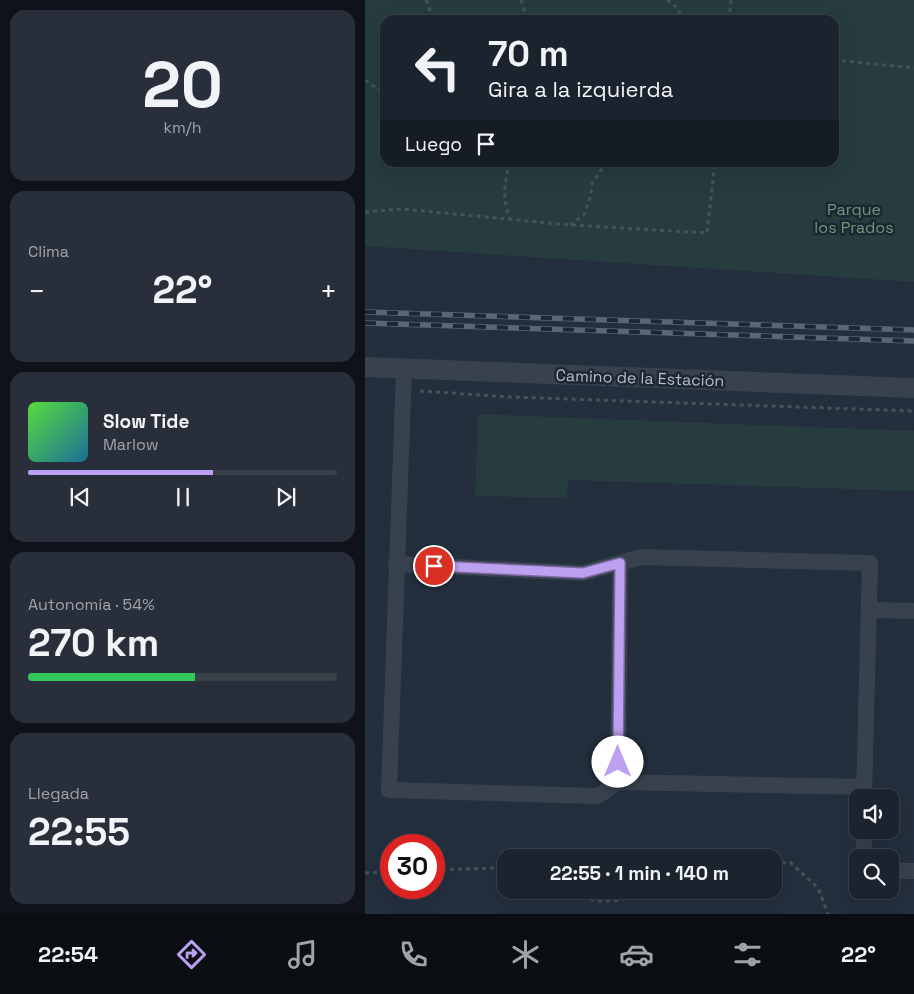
<!DOCTYPE html>
<html lang="es">
<head>
<meta charset="utf-8">
<style>
  body { margin:0; font-family:"Space Grotesk",sans-serif; background:#282f3a; color:#f1f3f6; height:100vh; display:flex; flex-direction:column; font-size:19px; white-space:nowrap }
  * { box-sizing:border-box; margin:0 }
  p { font-size:16px; color:#a0a4aa }
  .icon { flex:none; width:28px; height:28px; fill:none; stroke:currentColor; stroke-width:2; stroke-linecap:round; stroke-linejoin:round }
  .map { position:relative; flex:1; overflow:hidden }
  .sheet { display:flex; flex-direction:column; gap:10px; padding:10px; background:#0f1319; width:365px }
  .sheet>* { flex:none }
  .hud { position:absolute; left:15px; top:15px; width:459px; height:152px; border-radius:15px; box-shadow:0 5px 20px #0002,0 0 0 1px #39404a; background:#1b232e; color:#f1f3f6; overflow:hidden }
  .tools { position:absolute; left:484px; top:789px; display:grid; gap:10px }
  .tools a { display:grid; place-items:center; width:50px; height:50px; border-radius:10px; background:#1b232e; box-shadow:0 5px 20px #0002,0 0 0 1px #39404a; font-size:25px }
  .speed { position:absolute; left:15px; top:834px; display:flex; gap:10px; font-size:25px; font-weight:700; text-align:center }
  .speed>* { display:grid; place-content:center; width:65px; height:65px; border-radius:50%; background:#1b232e; box-shadow:0 5px 20px #0002,0 0 0 1px #39404a; line-height:1 }
  .speed .limit { border:8px solid #d22; background:#fff; color:#111 }
  .pin { position:absolute; display:grid; place-items:center; width:42px; height:42px; color:#fff; margin:-21px; border:2px solid #fff; border-radius:50%; box-shadow:0 1px 5px #0007 }
  .me { position:absolute; width:55px; margin:-28px; rotate:0deg; stroke-linejoin:round; filter:drop-shadow(0 0 4px #0008) }
  .turn { display:flex; align-items:center; gap:18px; height:105px; padding:0 25px; font-size:22px }
  .turn .icon { width:65px; height:65px; stroke-width:2.5 }
  .turn b { display:block; font-size:35px; line-height:42px }
  .then { display:flex; align-items:center; height:48px; padding:0 25px; background:#0003; gap:10px; font-size:19px }
  .big { font-size:38px; font-weight:700; line-height:1.1 }
  .sheet .card { flex:1; display:flex; flex-direction:column; justify-content:center; gap:8px; min-width:0; padding:0 18px; border-radius:15px; background:#282f3a }
  .sheet .dial { align-items:center; gap:0 }
  .dial b { font-size:65px; line-height:1 }
  .song { display:flex; align-items:center; gap:15px }
  .cover { width:60px; height:60px; border-radius:8px; background:linear-gradient(135deg,hsl(110 70% 55%),hsl(200 70% 35%)) }
  .played { height:5px; border-radius:2px; background:linear-gradient(90deg,#bca0f2 60%,#39404a 60%) }
  .keys { display:flex; justify-content:space-around; direction:ltr }
  .heat { display:flex; justify-content:space-between; align-items:center; font-size:28px; direction:ltr }
  .charge { height:8px; border-radius:4px; background:linear-gradient(90deg,#34c759 54%,#39404a 0) }
  .trip { position:absolute; left:132px; top:849px; width:285px; height:50px; border-radius:15px; background:#1b232e; box-shadow:0 5px 20px #0002,0 0 0 1px #39404a; font-weight:700; line-height:50px; text-align:center }
  .dock { display:flex; height:80px; justify-content:space-around; align-items:center; background:#0b0e12; color:#a0a4aa }
  .dock .icon { width:35px; height:35px }
  .dock .on { color:#bca0f2 }
  .dock b { font-size:22px; color:#f1f3f6 }
  main { display:flex; flex:1; min-height:0 }
  .map>svg:first-child { display:block }
  .green { fill:#263c3f; fill-rule:evenodd }
  .lines { fill:none; stroke-linecap:round; stroke-linejoin:round }
  .path { stroke:#3f5557; stroke-width:3; stroke-dasharray:4 4; stroke-linecap:butt }
  .minor { stroke:#38414e; stroke-width:16 }
  .tertiary { stroke:#38414e; stroke-width:20 }
  .rail-casing { stroke:#5a6575; stroke-width:5.5 }
  .rail { stroke:#1d2633; stroke-width:4; stroke-dasharray:11; stroke-linecap:butt }
  .route-casing { stroke:#7a689d; stroke-width:12 }
  .route { stroke:#bca0f2; stroke-width:9 }
  .labels { text-anchor:middle; dominant-baseline:central; stroke-width:5; stroke-linejoin:round; paint-order:stroke }
  .park-label { font-size:16px; fill:#6b9a76; stroke:#1d2633 }
  .street-label { font-size:16px; fill:#b4bcc9; stroke:#1d2633 }
</style>
</head>
<body>
<main>
<section class="sheet">
<div class="card dial"><b>20</b><p>km/h</p></div>
<div class="card"><p>Clima</p>
<div class="heat"><a>−</a><b class="big">22°</b><a>+</a></div>
</div>
<div class="card">
<div class="song"><i class="cover"></i><div><b>Slow Tide</b><p>Marlow</p></div></div>
<div class="played"></div>
<div class="keys"><svg class="icon" aria-label="previous" viewBox="0 0 24 24"><path d="M18 5L8 12l10 7zM5 5v14"/></svg><svg class="icon" aria-label="pause" viewBox="0 0 24 24"><path d="M8 5v14M16 5v14"/></svg><svg class="icon" aria-label="next" viewBox="0 0 24 24"><path d="M6 5l10 7-10 7zM19 5v14"/></svg></div>
</div>
<div class="card"><p>Autonomía · 54%</p><b class="big">270 km</b><div class="charge"></div></div>
<div class="card"><p>Llegada</p><b class="big">22:55</b></div>
</section>
<div class="map">
<svg width="549" height="914" viewBox="0 0 549 914">
  <rect width="100%" height="100%" fill="#242f3e"/>
  <g class="green">
    <path d="M0 0H549V282L0 246ZM20 20H469V162H20Z"/>
    <polygon points="113,414 549,431 549,491 203,480 202,498 110,496"/>
  </g>
  <g class="lines">
    <g class="path">
      <polyline points="61,0 69,20"/>
      <polyline points="156,0 163,20"/>
      <polyline points="302,0 311,7 319,20"/>
      <polyline points="364,20 366,0"/>
      <polyline points="469,60 549,68"/>
      <polyline points="0,80 20,94"/>
      <path d="M145 162C139 183 137 199 145 219"/>
      <polyline points="0,212 37,209 205,225 342,233 350,162"/>
      <polyline points="205,225 219,215 226,195 227,183 242,162"/>
      <polyline points="55,391 146,397 549,411"/>
      <polyline points="409,864 425,862 453,888 463,914"/>
      <polyline points="69,870 132,868 141,870"/>
      <polyline points="0,873 26,872"/>
      <path d="M203 890C240 908 250 902 286 890"/>
    </g>
    <g class="minor">
      <polyline points="39,369 24,790 233,796 253,782 499,787"/>
      <polyline points="31,564 218,573 276,557 505,563 499,796"/>
      <polyline points="505,610 549,611"/>
      <polyline points="253,782 255,563"/>
      <polyline points="499,858 499,830"/>
      <polyline points="525,871 549,871"/>
    </g>
    <polyline class="tertiary" points="0,367 549,388"/>
    <g class="rail-casing">
      <g id="rail">
        <polyline points="0,312 549,330"/>
        <polyline points="0,323 549,341"/>
      </g>
    </g>
    <use href="#rail" class="rail"/>
  </g>
  <g class="lines">
    <g class="route-casing">
      <polyline id="route" points="69,566 218,573 255,563 253,762"/>
    </g>
    <use href="#route" class="route"/>
  </g>
  <g class="labels">
    <g class="park-label">
      <text x="489" y="209">Parque<tspan x="489" dy="18">los Prados</tspan></text>
    </g>
    <g class="street-label">
      <text transform="translate(275 378) rotate(2)">Camino de la Estación</text>
    </g>
  </g>
</svg>
<div class="tools">
<a><svg class="icon" aria-label="sound" viewBox="0 0 24 24"><path d="M4 9h4l5-4v14l-5-4H4zM17 9q2 3 0 6"/></svg></a>
<a><svg class="icon" aria-label="search" viewBox="0 0 24 24"><circle cx="10" cy="10" r="6"/><path d="M15 15l6 6"/></svg></a>
</div>
<div class="speed"><div class="limit">30</div></div>
<div class="pin" style="left:69px;top:566px;background:#d93025"><svg class="icon" aria-label="arrive" viewBox="0 0 24 24"><path d="M6 21V4h12l-3 4 3 4H6"/></svg></div>
<svg class="me" style="left:253px;top:762px" viewBox="-20 -20 40 40"><circle r="19" fill="#fff"/><path d="M0-13L10 11 0 6-10 11z" fill="#bca0f2"/></svg>
<div class="trip">22:55 · 1 min · 140 m</div>
<div class="hud">
<div class="turn"><svg class="icon" aria-label="left" viewBox="0 0 24 24"><path d="M17 20v-9H6M10 6l-5 5 5 5"/></svg><div><b>70 m</b>Gira a la izquierda</div></div>
<div class="then">Luego<svg class="icon" aria-label="arrive" viewBox="0 0 24 24"><path d="M6 21V4h12l-3 4 3 4H6"/></svg></div>
</div>
</div>
</main>
<nav class="dock">
<b>22:54</b>
<svg class="icon on" aria-label="directions" viewBox="0 0 24 24"><path d="M12 3l9 9-9 9-9-9zM9 14v-3h6M13 9l2 2-2 2"/></svg>
<svg class="icon" aria-label="music" viewBox="0 0 24 24"><path d="M9 18V5l10-2v13"/><circle cx="6" cy="18" r="3"/><circle cx="16" cy="16" r="3"/></svg>
<svg class="icon" aria-label="phone" viewBox="0 0 24 24"><path d="M5 4h4l2 5-3 2q2 4 5 5l2-3 5 2v4C11 20 4 13 5 4z"/></svg>
<svg class="icon" aria-label="climate" viewBox="0 0 24 24"><path d="M12 3v18M4 7l16 10M4 17L20 7"/></svg>
<svg class="icon" aria-label="car" viewBox="0 0 24 24"><path d="M5 17H2v-5l4-1 3-4h7l3 4 3 1v5h-3M9 17h6M6 11h13"/><circle cx="7" cy="17" r="2"/><circle cx="17" cy="17" r="2"/></svg>
<svg class="icon" aria-label="filters" viewBox="0 0 24 24"><path d="M4 7h16M4 17h16"/><circle cx="9" cy="7" r="2"/><circle cx="15" cy="17" r="2"/></svg>
<b>22°</b>
</nav>
</body>
</html>
